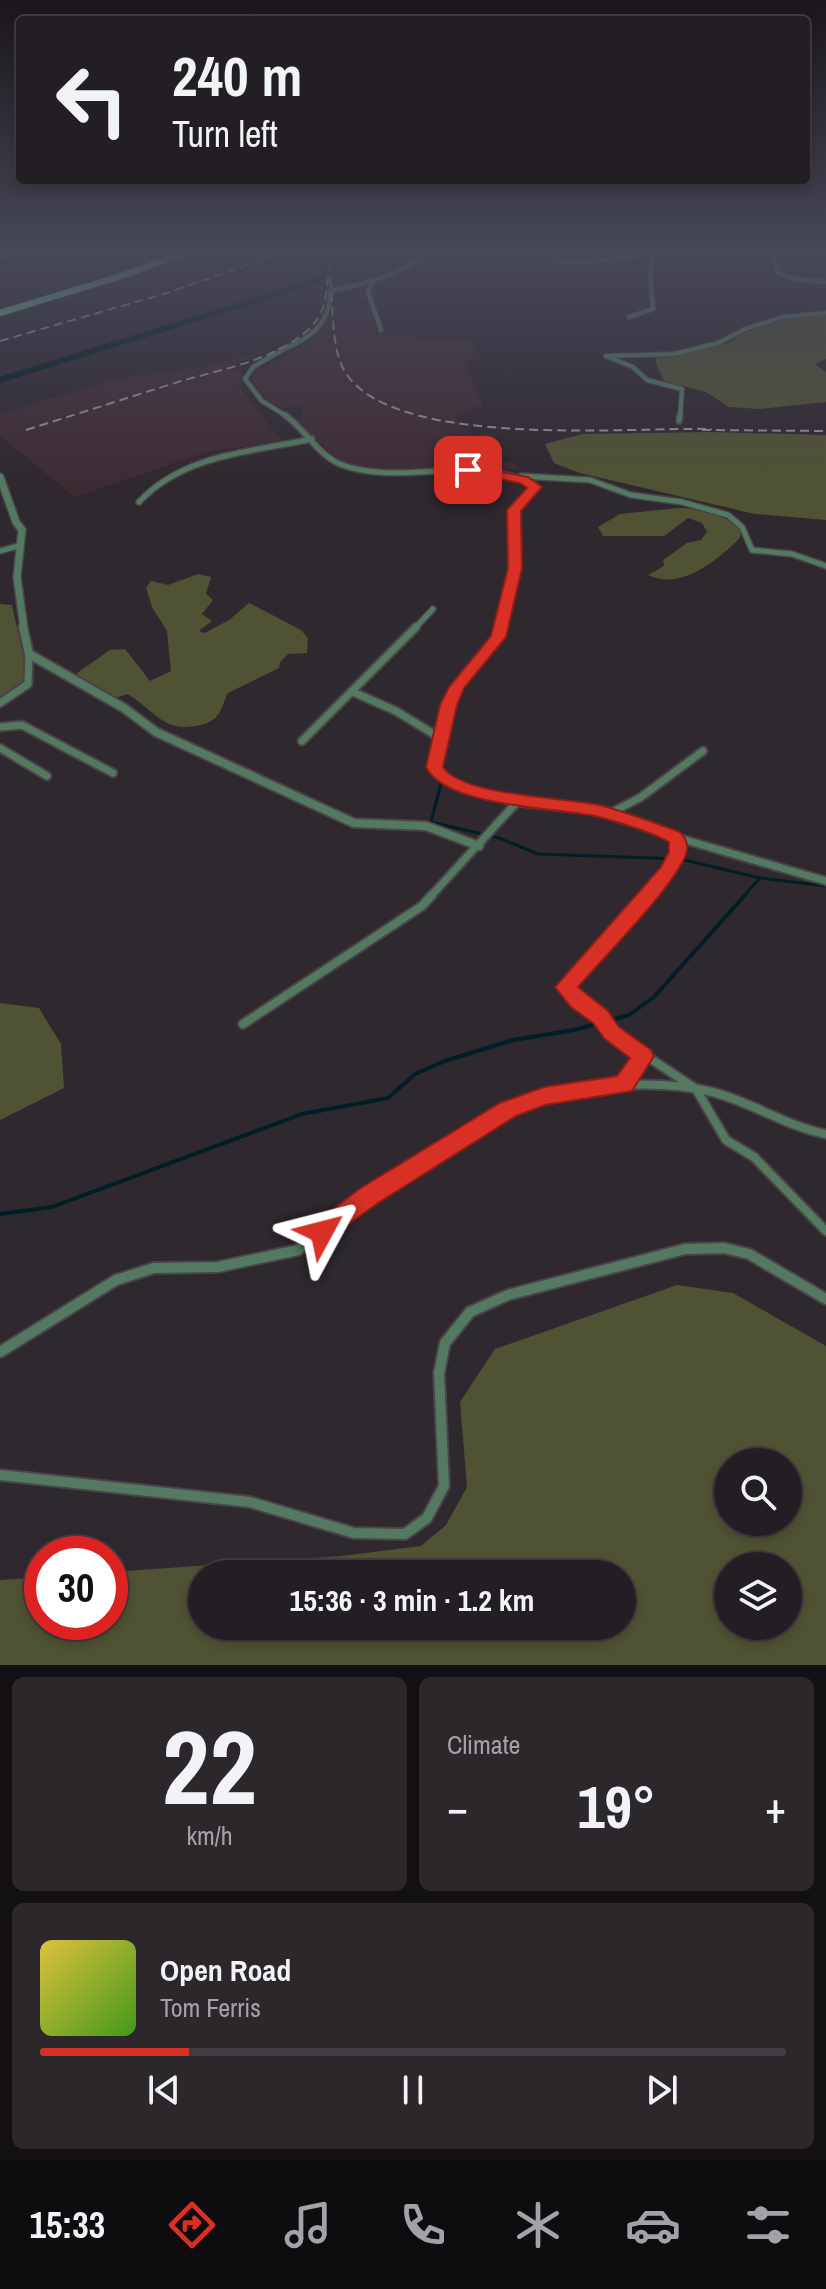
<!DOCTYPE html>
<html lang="en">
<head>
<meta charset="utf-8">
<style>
  body { margin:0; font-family:"Archivo Narrow",sans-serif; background:#2b272b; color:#f1f3f6; height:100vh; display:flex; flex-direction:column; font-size:30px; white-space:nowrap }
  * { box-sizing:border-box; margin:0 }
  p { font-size:26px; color:#a3a2a6 }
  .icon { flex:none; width:44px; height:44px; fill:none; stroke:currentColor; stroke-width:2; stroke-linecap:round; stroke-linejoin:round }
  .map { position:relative; height:1665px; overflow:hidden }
  .details { display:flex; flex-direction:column; gap:12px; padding:12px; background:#131013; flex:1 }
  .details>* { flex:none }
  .guide { position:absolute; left:16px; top:16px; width:794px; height:168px; border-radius:8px; box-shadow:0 4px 12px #0003,0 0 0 2px #403c41; background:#231e23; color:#f1f3f6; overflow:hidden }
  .tools { position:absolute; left:714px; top:1448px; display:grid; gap:16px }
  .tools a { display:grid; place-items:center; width:88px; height:88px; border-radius:50%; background:#231e23; box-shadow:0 4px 12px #0003,0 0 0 2px #403c41; font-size:40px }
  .speed { position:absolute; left:24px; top:1536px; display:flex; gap:16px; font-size:40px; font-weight:700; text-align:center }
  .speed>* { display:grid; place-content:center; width:104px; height:104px; border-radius:50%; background:#231e23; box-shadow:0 4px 12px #0003,0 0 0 2px #403c41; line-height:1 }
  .speed .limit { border:12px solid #d22; background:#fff; color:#111 }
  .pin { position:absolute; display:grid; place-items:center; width:68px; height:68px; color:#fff; margin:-34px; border-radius:16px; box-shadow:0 4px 12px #0006 }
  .me { position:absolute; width:88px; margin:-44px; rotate:52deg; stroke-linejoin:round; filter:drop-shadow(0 0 6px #0008) }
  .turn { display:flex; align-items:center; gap:28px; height:168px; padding:0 24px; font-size:36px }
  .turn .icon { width:104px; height:104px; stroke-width:2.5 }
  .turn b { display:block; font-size:56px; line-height:68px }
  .big { font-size:60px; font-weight:700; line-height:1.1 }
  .details .widget { flex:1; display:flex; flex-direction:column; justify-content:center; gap:12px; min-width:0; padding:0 28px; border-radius:12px; background:#2b272b }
  .details .dial { align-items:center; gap:0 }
  .dial b { font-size:104px; line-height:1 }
  .song { display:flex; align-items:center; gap:24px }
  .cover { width:96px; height:96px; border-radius:12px; background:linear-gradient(135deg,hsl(50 70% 55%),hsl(100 70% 35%)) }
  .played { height:8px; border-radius:4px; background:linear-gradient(90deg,#d93025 20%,#403c41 20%) }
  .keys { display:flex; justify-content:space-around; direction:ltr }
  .heat { display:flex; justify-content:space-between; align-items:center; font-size:44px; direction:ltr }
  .details .tiles { flex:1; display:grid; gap:12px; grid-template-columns:1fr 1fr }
  .widget:last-child { grid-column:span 2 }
  .trip { position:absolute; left:188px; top:1560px; width:448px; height:80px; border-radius:40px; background:#231e23; box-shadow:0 4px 12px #0003,0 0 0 2px #403c41; font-weight:700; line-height:80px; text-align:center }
  .tabs { display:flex; height:128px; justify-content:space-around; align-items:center; background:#0e0c0e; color:#a3a2a6 }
  .tabs .icon { width:56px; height:56px }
  .tabs .on { color:#d93025 }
  .tabs b { font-size:36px; color:#f1f3f6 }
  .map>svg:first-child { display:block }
  .industrial { fill:#3e2c35 }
  .green { fill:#505234; fill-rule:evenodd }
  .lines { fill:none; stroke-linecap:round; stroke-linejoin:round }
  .stream-far1 { stroke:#001e24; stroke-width:3 }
  .stream { stroke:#001e24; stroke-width:4 }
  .canal { stroke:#001e24; stroke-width:6 }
  .minor-far4-casing { stroke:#4a434a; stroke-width:6 }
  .minor-far3-casing { stroke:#4a434a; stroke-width:8 }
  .minor-far2-casing { stroke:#4a434a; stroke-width:11 }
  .minor-far1-casing { stroke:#4a434a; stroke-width:12 }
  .minor-casing { stroke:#4a434a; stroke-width:14 }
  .tertiary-far1-casing { stroke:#4a434a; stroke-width:10 }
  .tertiary-casing { stroke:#4a434a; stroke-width:12 }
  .primary-casing { stroke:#4a434a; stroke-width:8 }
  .minor-far4 { stroke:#547961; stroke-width:4 }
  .minor-far3 { stroke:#547961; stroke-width:5 }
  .minor-far2 { stroke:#547961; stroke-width:7 }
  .minor-far1 { stroke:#547961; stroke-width:8 }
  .minor { stroke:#547961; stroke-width:10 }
  .tertiary-far1 { stroke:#547961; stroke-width:7 }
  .tertiary { stroke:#547961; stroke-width:8 }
  .primary { stroke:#77c797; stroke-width:6 }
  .rail { stroke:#948f95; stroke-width:2; stroke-dasharray:9 5; stroke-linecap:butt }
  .route { fill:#d93025; stroke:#8d1f18; stroke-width:2 }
</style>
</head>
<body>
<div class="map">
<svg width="826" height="1665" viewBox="0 0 826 1665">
  <rect width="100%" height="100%" fill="#2f282f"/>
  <g class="industrial">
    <polygon points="333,304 367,304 376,333 399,332 414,335 419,340 472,341 474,349 479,351 474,353 470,361 464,362 483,404 456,417 468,434 492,433 507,455 499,457 501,461 515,464 518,470 447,467 369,471 341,462 295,420 302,418 300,406 285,408 269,404 252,384 253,373 306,344 307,339 334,314"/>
    <polygon points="266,350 270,350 229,366 242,374 239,386 282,441 207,452 75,497 0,436 0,414 116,379 205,367"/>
  </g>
  <g class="green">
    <polygon points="826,315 826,359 815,364 826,372 826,402 759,409 729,407 706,392 664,381 655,361 657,357 729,343 741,334 786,319"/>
    <polygon points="710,432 826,435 826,520 755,514 580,473 554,463 545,444 582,434"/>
    <path d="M678 508C701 508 724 514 741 530L740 538C717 560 682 591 648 575L664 566 663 560 687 543 701 540 707 532 702 523 688 518 664 536H603L598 527 620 514Z"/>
    <path d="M198 574 211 577 206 594 213 600 202 614 212 621 199 631 205 633 229 620 249 603 301 630 308 638 307 653 288 654 280 662 279 668 228 693C224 700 222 711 217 716 213 721 205 724 200 725 162 734 156 710 127 694L113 699 79 681 77 673 110 650 125 649 150 681 171 671 167 631 152 607 146 588 151 581 168 585Z"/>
    <polygon points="0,604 12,605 25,664 25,682 0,701"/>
    <polygon points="0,1003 39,1008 61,1044 64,1088 0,1120"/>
    <path d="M677 1285 733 1293 826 1346V1665H0V1580L42 1577V1622H110V1572L342 1556 421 1546 446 1525 467 1487 460 1402 495 1349ZM728 1462H788V1522H728ZM728 1566H788V1626H728ZM202 1574H622V1626H202Z"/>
  </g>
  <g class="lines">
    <g class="stream-far1">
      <polyline points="441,756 444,772 431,822 499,838 538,854 680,859 760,878"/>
      <polyline points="743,897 760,878 826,886"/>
    </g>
    <polyline class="stream" points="0,1214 52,1207 302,1114 388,1098 415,1074 445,1061 513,1040 574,1030 629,1015 654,997 745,895"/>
    <polyline class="canal" points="0,380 314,282 325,273 336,248"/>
    <g class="minor-far4-casing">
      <g id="minor-far4">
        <polyline points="770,248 778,273 794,279 826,282"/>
        <polyline points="552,261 588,262 668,252 676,248"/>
        <polyline points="372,283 368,292 381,330"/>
        <polyline points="629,317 653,309 650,274 654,254"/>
        <polyline points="284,349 253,367 245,379 262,401 288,417"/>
        <path d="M280 350C309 340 331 324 330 291 369 283 403 275 434 248"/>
        <polyline points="680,417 682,389 647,380 633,367 606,356 674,354 718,343 745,329 783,317 826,313"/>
      </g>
    </g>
    <g class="minor-far3-casing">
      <g id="minor-far3">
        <path d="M285 415C304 428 318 455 340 464 400 488 479 451 535 487L514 510 515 568 501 629"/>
        <polyline points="679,421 680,415"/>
        <polyline points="521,476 590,480 631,495 682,502 728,515 742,527 752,550 792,554 826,566"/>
        <path d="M139 502C184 454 251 452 312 439"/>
        <polyline points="0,551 18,546"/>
        <polyline points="414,629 433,609"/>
      </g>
    </g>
    <g class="minor-far2-casing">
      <g id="minor-far2">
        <polyline points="353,692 396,711 440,738"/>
        <polyline points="0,703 28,684 29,654"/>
        <polyline points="0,727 22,725 113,773"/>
        <polyline points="302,741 416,627"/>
        <polyline points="0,748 47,776"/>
        <path d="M517 802 600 811 673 836 678 841C678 864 660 880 645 897"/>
        <polyline points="609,814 641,797 703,751"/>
        <polyline points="675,837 826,881"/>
        <path d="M430 897 517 802C495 796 459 792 441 777 428 766 450 698 459 684 471 668 486 653 499 637L501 627"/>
      </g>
    </g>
    <g class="minor-far1-casing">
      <g id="minor-far1">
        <polyline points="647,895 565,987 578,1002 601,1017 612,1033 696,1089 726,1140 754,1157 826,1231"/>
        <polyline points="243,1024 422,906 432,895"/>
        <polyline points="624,1084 643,1056"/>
        <path d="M316 1236C359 1202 404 1173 451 1144 470 1132 489 1118 508 1109 561 1084 656 1078 712 1092 752 1102 785 1126 826 1134"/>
      </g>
    </g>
    <g class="minor-casing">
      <g id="minor">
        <polyline points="0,1352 116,1280 154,1268 218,1267 298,1250 318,1234"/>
        <polyline points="0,1475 250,1502 354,1533 405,1534 427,1518 444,1486 439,1373 445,1343 470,1312 508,1295 685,1249 724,1248 749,1254 826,1299"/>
      </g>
    </g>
    <g class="tertiary-far1-casing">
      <polyline id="tertiary-far1" points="0,477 16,522 22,530 17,577 24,629"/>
    </g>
    <g class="tertiary-casing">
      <polyline id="tertiary" points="23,627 29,654 124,708 156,732 354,823 426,826 479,846"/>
    </g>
    <g class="primary-casing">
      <polyline id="primary" points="0,313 118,277 199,248"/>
    </g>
    <use href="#minor-far4" class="minor-far4"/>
    <use href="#minor-far3" class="minor-far3"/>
    <use href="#minor-far2" class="minor-far2"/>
    <use href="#minor-far1" class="minor-far1"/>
    <use href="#minor" class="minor"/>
    <use href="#tertiary-far1" class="tertiary-far1"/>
    <use href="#tertiary" class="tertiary"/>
    <use href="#primary" class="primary"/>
    <g class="rail">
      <polyline points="0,257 83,248"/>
      <path d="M330 279C334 307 330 351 347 375 400 449 626 427 712 429"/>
      <polyline points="0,341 167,293 296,248"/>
      <path d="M26 430C77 414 127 398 178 382 221 369 279 360 312 326 335 301 320 270 340 248"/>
      <polyline points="702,430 826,431"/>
    </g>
  </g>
  <linearGradient id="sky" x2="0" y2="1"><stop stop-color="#1a161a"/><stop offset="0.52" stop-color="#474858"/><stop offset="1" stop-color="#474858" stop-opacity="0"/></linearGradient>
  <rect width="826" height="481" fill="url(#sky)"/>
  <path class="route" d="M468 466 528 477 542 487 521 511 522 568 506 637 464 688 457 705 443 767C463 797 569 797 603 806 629 813 655 823 680 832 686 838 689 845 686 854 675 886 603 958 578 987L608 1011 619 1027 651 1050 654 1056 632 1091 545 1105 516 1116 378 1203 322 1243 313 1240 310 1232 313 1224 361 1188 500 1103 544 1087 617 1076 630 1058 605 1039 593 1023 571 1007 555 987 661 867 669 852V842C650 831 621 823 599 817 558 807 447 808 426 767L440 705 449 687 491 636 508 568 507 510 527 488 520 483 463 472V467Z"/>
</svg>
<div class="tools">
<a><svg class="icon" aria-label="search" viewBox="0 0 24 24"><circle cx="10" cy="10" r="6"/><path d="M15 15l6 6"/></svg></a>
<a><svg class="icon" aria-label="layers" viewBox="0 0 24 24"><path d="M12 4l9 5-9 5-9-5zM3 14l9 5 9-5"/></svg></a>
</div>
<div class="speed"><div class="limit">30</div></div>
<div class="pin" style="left:468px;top:470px;background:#d93025"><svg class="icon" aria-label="arrive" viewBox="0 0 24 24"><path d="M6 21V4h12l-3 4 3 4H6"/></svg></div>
<svg class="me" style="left:322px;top:1232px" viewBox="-20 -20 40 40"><path d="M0-17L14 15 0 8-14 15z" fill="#d93025" stroke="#fff" stroke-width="4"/></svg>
<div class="trip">15:36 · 3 min · 1.2 km</div>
<div class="guide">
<div class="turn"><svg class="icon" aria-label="left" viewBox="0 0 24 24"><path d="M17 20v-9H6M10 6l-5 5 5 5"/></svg><div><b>240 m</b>Turn left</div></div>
</div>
</div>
<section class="details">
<div class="tiles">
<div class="widget dial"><b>22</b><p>km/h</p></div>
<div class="widget"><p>Climate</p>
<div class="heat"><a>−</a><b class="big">19°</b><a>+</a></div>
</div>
<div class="widget">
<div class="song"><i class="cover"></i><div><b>Open Road</b><p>Tom Ferris</p></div></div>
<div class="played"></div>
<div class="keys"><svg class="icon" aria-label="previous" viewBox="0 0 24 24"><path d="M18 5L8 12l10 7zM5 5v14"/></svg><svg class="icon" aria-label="pause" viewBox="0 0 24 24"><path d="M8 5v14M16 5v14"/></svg><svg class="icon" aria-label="next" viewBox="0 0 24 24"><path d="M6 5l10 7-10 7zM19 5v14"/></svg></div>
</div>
</div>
</section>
<nav class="tabs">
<b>15:33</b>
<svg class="icon on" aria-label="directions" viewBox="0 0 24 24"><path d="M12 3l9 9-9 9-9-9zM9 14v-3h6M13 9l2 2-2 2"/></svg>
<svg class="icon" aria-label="music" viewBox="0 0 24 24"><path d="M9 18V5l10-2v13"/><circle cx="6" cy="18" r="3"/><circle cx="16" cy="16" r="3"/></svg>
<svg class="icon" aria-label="phone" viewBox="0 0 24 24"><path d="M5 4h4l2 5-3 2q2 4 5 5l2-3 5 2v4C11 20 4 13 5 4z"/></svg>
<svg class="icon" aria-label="climate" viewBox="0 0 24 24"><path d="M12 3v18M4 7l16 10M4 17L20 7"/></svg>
<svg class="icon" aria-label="car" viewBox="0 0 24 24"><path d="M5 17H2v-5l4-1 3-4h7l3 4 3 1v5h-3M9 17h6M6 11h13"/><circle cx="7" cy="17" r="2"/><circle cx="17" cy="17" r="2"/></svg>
<svg class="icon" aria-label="filters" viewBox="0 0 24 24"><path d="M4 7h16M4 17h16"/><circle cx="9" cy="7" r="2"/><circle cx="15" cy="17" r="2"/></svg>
</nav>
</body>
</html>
